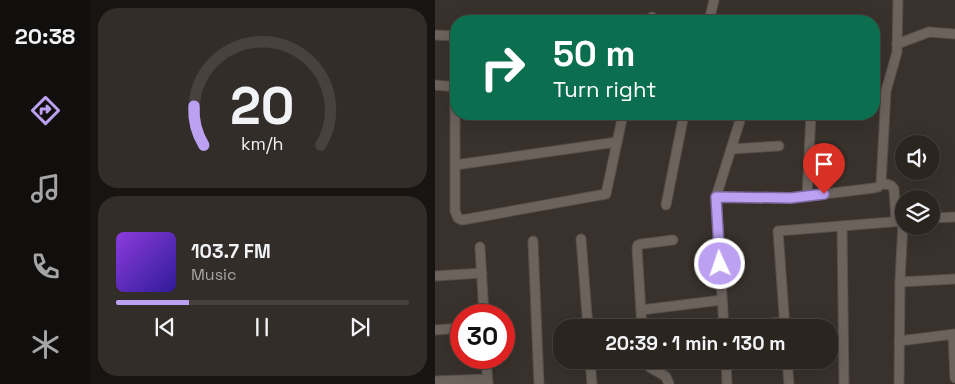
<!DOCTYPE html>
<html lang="en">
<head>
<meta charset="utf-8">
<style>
  body { margin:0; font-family:"Space Grotesk",sans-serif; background:#332d29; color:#f1f3f6; height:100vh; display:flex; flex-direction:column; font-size:19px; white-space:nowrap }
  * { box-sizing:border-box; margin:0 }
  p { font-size:16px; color:#a6a5a5 }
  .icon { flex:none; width:28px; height:28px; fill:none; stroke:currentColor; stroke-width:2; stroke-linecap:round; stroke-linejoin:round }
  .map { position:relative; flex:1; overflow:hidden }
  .side { display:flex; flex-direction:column; gap:8px; padding:8px; background:#181412; width:345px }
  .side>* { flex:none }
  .top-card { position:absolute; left:15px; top:15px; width:430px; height:105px; border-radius:20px; box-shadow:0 5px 20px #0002,0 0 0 1px #47423e; background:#0b6e4f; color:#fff; overflow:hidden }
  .buttons { position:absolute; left:460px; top:135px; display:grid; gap:10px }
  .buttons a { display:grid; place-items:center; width:45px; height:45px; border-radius:50%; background:#2b2520; box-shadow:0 5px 20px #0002,0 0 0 1px #47423e; font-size:25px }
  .speed { position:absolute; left:15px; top:304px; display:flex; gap:10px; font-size:25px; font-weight:700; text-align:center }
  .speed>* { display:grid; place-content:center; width:65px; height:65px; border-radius:50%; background:#2b2520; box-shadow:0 5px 20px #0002,0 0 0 1px #47423e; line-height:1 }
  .speed .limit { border:8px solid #d22; background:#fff; color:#111 }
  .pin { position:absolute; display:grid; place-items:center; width:42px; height:42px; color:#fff; margin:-51px -21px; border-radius:50% 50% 50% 0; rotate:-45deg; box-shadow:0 0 5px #0007 }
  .pin .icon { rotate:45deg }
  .me { position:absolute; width:55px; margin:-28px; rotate:357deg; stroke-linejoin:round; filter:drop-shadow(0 0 4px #0008) }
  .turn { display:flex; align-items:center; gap:18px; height:105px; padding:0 20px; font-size:22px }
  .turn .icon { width:65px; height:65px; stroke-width:2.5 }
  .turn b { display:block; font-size:35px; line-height:42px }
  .side .tile { flex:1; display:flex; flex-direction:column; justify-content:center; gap:8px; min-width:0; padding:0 18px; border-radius:20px; background:#332d29 }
  .side .dial { align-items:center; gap:0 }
  .dial svg { height:130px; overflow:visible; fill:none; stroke:#47423e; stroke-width:7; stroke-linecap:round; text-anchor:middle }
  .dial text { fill:#f1f3f6; stroke:none }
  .song { display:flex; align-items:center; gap:15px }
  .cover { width:60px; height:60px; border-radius:8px; background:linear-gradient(135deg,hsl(270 70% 55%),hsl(250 70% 35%)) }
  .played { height:5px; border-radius:2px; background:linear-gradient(90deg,#bca0f2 25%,#47423e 25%) }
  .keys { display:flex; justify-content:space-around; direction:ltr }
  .trip { position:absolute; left:118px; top:319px; width:285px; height:50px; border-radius:20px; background:#2b2520; box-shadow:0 5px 20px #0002,0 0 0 1px #47423e; font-weight:800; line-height:50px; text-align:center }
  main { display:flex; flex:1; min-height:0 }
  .tab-bar { display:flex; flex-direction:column; width:90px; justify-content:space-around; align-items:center; background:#110f0d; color:#a6a5a5 }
  .tab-bar .icon { width:35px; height:35px }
  .tab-bar .active { color:#bca0f2 }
  .tab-bar b { font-size:22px; color:#f1f3f6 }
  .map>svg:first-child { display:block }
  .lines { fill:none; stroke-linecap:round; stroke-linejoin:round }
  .minor-casing { stroke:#564f4a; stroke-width:11 }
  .minor { stroke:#6d635d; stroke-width:9 }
  .route-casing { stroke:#7a689d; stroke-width:12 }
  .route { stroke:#bca0f2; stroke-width:9 }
</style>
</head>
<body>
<main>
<nav class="tab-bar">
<b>20:38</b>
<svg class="icon active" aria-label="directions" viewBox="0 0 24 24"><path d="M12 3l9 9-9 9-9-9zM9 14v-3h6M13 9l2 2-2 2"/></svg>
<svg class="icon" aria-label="music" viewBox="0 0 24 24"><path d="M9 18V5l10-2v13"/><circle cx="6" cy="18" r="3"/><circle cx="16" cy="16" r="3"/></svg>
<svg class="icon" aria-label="phone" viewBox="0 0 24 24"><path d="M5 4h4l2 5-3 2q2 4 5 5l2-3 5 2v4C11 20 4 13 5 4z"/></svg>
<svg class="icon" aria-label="climate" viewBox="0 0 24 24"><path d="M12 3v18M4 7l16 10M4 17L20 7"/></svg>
</nav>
<section class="side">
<div class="tile dial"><svg viewBox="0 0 100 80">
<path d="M14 69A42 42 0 1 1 86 69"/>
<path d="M14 69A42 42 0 0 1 8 45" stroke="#bca0f2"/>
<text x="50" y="56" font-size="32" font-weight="700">20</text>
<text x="50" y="72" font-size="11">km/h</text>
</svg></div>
<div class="tile">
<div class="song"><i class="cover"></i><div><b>103.7 FM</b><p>Music</p></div></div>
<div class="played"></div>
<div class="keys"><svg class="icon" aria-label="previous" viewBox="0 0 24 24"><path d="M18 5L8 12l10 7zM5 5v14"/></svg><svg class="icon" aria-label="pause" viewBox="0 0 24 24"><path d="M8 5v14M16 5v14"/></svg><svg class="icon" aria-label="next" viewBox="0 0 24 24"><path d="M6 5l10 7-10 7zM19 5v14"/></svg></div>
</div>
</section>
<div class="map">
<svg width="520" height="384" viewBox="0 0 520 384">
  <rect width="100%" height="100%" fill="#39312b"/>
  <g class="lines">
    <g class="minor-casing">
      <g id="minor">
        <polyline points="216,21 217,17"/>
        <polyline points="274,21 279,0"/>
        <polyline points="0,35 21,36"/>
        <polyline points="462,44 494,32 520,34"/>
        <polyline points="0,85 21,87"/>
        <polyline points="20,87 20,211 23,218 27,220 171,194 188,114"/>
        <polyline points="296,149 344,146"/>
        <polyline points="20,165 182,142"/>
        <path d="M446 184C452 184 456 184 459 189L461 221"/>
        <polyline points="372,196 376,114"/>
        <polyline points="281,197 357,198 439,188 443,187 446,184 451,91 462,52 463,0"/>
        <polyline points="231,205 249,114"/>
        <polyline points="496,218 520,217"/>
        <polyline points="407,226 409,384"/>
        <polyline points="146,239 153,328"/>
        <polyline points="98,241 104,384"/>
        <polyline points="45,247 49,315"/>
        <polyline points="0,276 47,273"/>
        <polyline points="465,282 520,279"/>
        <polyline points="206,310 287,300"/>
        <polyline points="207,328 202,248 203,245 206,244 238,240"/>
        <polyline points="289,328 281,197 307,114"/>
        <polyline points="291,328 349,322"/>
        <polyline points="350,328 343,231 469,221"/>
        <polyline points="0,330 26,328"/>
        <polyline points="518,335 520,378"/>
        <polyline points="464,341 520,334"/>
        <polyline points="394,344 408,343"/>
        <polyline points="51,358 53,384"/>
        <polyline points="155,360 157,384"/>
        <path d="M210 360C213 370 224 371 231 377L234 384"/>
        <polyline points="291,360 292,384"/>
        <polyline points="352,360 354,384"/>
        <polyline points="0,381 52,379"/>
        <polyline points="464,384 465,282 468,221"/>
      </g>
    </g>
    <use href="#minor" class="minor"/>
  </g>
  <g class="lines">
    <g class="route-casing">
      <polyline id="route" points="285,264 281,197 356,198 389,194"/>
    </g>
    <use href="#route" class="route"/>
  </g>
</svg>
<div class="buttons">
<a><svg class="icon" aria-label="sound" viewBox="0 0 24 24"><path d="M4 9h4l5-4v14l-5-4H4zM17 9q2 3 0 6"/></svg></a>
<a><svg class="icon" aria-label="layers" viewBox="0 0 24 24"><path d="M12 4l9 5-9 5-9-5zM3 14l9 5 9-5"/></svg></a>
</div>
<div class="speed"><div class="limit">30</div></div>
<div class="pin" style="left:389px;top:194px;background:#d93025"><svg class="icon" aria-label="arrive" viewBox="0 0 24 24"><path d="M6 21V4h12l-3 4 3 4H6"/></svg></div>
<svg class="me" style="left:285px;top:264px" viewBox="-20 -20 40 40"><circle r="17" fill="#bca0f2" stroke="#fff" stroke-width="3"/><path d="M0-11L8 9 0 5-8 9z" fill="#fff"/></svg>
<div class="trip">20:39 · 1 min · 130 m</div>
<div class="top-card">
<div class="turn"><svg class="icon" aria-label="right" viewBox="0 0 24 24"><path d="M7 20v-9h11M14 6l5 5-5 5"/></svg><div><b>50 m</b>Turn right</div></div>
</div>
</div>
</main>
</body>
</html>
